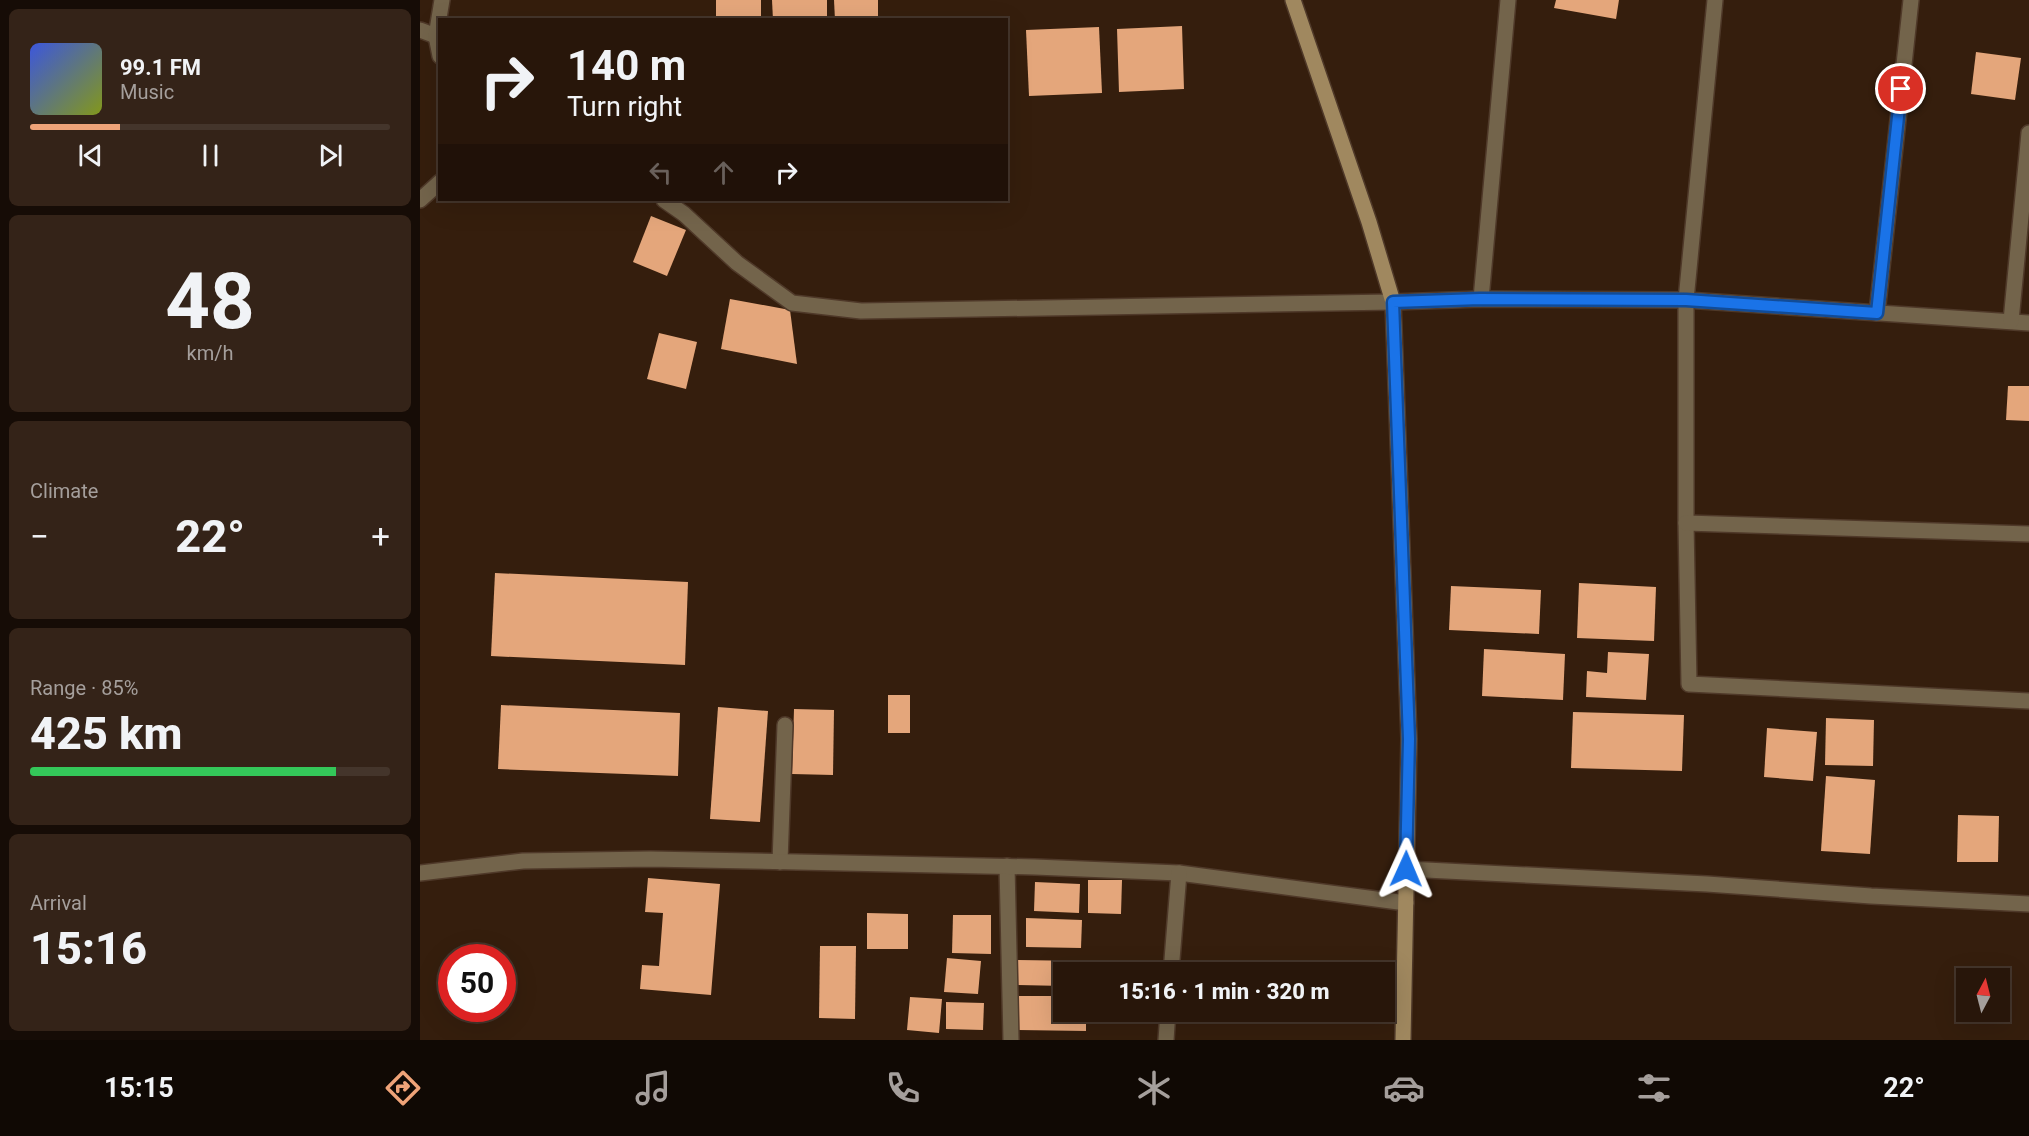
<!DOCTYPE html>
<html lang="en">
<head>
<meta charset="utf-8">
<style>
  body { margin:0; font-family:Roboto,sans-serif; background:#342318; color:#f1f3f6; height:100vh; display:flex; flex-direction:column; font-size:22px; white-space:nowrap }
  * { box-sizing:border-box; margin:0 }
  p { font-size:20px; color:#a59f9c }
  .icon { flex:none; width:33px; height:33px; fill:none; stroke:currentColor; stroke-width:2; stroke-linecap:round; stroke-linejoin:round }
  .map { position:relative; flex:1; overflow:hidden }
  .details { display:flex; flex-direction:column; gap:9px; padding:9px; background:#160c06; width:420px }
  .details>* { flex:none }
  .banner { position:absolute; left:18px; top:18px; width:570px; height:183px; border-radius:0px; box-shadow:0 6px 24px #0002,0 0 0 2px #44352b; background:#28160a; color:#f1f3f6; overflow:hidden }
  .needle { width:39px; rotate:7deg }
  .controls { position:absolute; left:1536px; top:968px; display:grid; gap:12px }
  .controls a { display:grid; place-items:center; width:54px; height:54px; border-radius:0px; background:#28160a; box-shadow:0 6px 24px #0002,0 0 0 2px #44352b; font-size:30px }
  .speed { position:absolute; left:18px; top:944px; display:flex; gap:12px; font-size:30px; font-weight:700; text-align:center }
  .speed>* { display:grid; place-content:center; width:78px; height:78px; border-radius:50%; background:#28160a; box-shadow:0 6px 24px #0002,0 0 0 2px #44352b; line-height:1 }
  .speed .limit { border:9px solid #d22; background:#fff; color:#111 }
  .pin { position:absolute; display:grid; place-items:center; width:51px; height:51px; color:#fff; margin:-26px; border:3px solid #fff; border-radius:50%; box-shadow:0 2px 6px #0007 }
  .me { position:absolute; width:66px; margin:-33px; rotate:1deg; stroke-linejoin:round; filter:drop-shadow(0 0 4px #0008) }
  .turn { display:flex; align-items:center; gap:21px; height:126px; padding:0 30px; font-size:27px }
  .turn .icon { width:78px; height:78px; stroke-width:2.5 }
  .turn b { display:block; font-size:42px; line-height:51px }
  .lanes { display:flex; align-items:center; height:57px; padding:0 30px; background:#0003; justify-content:center; gap:30px; direction:ltr }
  .lanes .off { opacity:.35 }
  .big { font-size:45px; font-weight:800; line-height:1.1 }
  .details .card { flex:1; display:flex; flex-direction:column; justify-content:center; gap:9px; min-width:0; padding:0 21px; border-radius:9px; background:#342318 }
  .details .dial { align-items:center; gap:0 }
  .dial b { font-size:78px; line-height:1 }
  .song { display:flex; align-items:center; gap:18px }
  .cover { width:72px; height:72px; border-radius:9px; background:linear-gradient(135deg,hsl(230 70% 55%),hsl(70 70% 35%)) }
  .played { height:6px; border-radius:3px; background:linear-gradient(90deg,#efa378 25%,#44352b 25%) }
  .keys { display:flex; justify-content:space-around; direction:ltr }
  .heat { display:flex; justify-content:space-between; align-items:center; font-size:33px; direction:ltr }
  .charge { height:9px; border-radius:4px; background:linear-gradient(90deg,#34c759 85%,#44352b 0) }
  .trip { position:absolute; left:633px; top:962px; width:342px; height:60px; border-radius:0px; background:#28160a; box-shadow:0 6px 24px #0002,0 0 0 2px #44352b; font-weight:800; line-height:60px; text-align:center }
  .menu { display:flex; height:96px; justify-content:space-around; align-items:center; background:#100904; color:#a59f9c }
  .menu .icon { width:42px; height:42px }
  .menu .selected { color:#efa378 }
  .menu b { font-size:27px; color:#f1f3f6 }
  main { display:flex; flex:1; min-height:0 }
  .map>svg:first-child { display:block }
  .building { fill:#e4a67b }
  .lines { fill:none; stroke-linecap:round; stroke-linejoin:round }
  .minor-casing { stroke:#4f3929; stroke-width:18 }
  .secondary-casing { stroke:#4f3929; stroke-width:18 }
  .minor { stroke:#73644b; stroke-width:15 }
  .secondary { stroke:#a0885f; stroke-width:15 }
  .route-casing { stroke:#114b97; stroke-width:15 }
  .route { stroke:#1a73e8; stroke-width:10 }
</style>
</head>
<body>
<main>
<section class="details">
<div class="card">
<div class="song"><i class="cover"></i><div><b>99.1 FM</b><p>Music</p></div></div>
<div class="played"></div>
<div class="keys"><svg class="icon" aria-label="previous" viewBox="0 0 24 24"><path d="M18 5L8 12l10 7zM5 5v14"/></svg><svg class="icon" aria-label="pause" viewBox="0 0 24 24"><path d="M8 5v14M16 5v14"/></svg><svg class="icon" aria-label="next" viewBox="0 0 24 24"><path d="M6 5l10 7-10 7zM19 5v14"/></svg></div>
</div>
<div class="card dial"><b>48</b><p>km/h</p></div>
<div class="card"><p>Climate</p>
<div class="heat"><a>−</a><b class="big">22°</b><a>+</a></div>
</div>
<div class="card"><p>Range · 85%</p><b class="big">425 km</b><div class="charge"></div></div>
<div class="card"><p>Arrival</p><b class="big">15:16</b></div>
</section>
<div class="map">
<svg width="1609" height="1040" viewBox="0 0 1609 1040">
  <rect width="100%" height="100%" fill="#351e0d"/>
  <g class="building">
    <rect x="296" y="0" width="45" height="20"/>
    <polygon points="352,0 407,0 407,20 353,20"/>
    <polygon points="414,0 458,0 458,19 415,20"/>
    <polygon points="1136,0 1199,0 1196,19 1134,8"/>
    <polygon points="762,26 764,89 699,92 697,29"/>
    <polygon points="679,27 682,93 609,96 606,30"/>
    <polygon points="586,50 588,50 590,98 586,99"/>
    <polygon points="1556,52 1601,58 1595,100 1551,94"/>
    <polygon points="231,216 266,230 247,276 213,262"/>
    <polygon points="310,299 370,310 377,364 301,349"/>
    <polygon points="239,333 277,342 266,389 227,379"/>
    <polygon points="1588,386 1609,386 1609,421 1586,420"/>
    <polygon points="75,573 268,582 265,665 71,656"/>
    <polygon points="1159,583 1236,587 1234,641 1157,638"/>
    <polygon points="1031,586 1121,590 1119,634 1029,630"/>
    <polygon points="1064,649 1145,654 1143,700 1062,696"/>
    <polygon points="1188,652 1229,654 1226,700 1166,697 1167,671 1187,673"/>
    <rect x="468" y="695" width="22" height="38"/>
    <polygon points="81,705 260,713 258,776 78,769"/>
    <polygon points="298,707 348,711 340,822 290,819"/>
    <polygon points="374,709 414,710 413,775 372,774"/>
    <polygon points="1153,712 1264,715 1262,771 1151,768"/>
    <polygon points="1406,718 1454,720 1453,766 1405,765"/>
    <polygon points="1347,728 1397,732 1393,781 1344,777"/>
    <polygon points="1406,776 1455,780 1450,854 1401,851"/>
    <polygon points="1538,815 1579,816 1578,862 1537,862"/>
    <polygon points="228,878 300,884 291,995 220,989 222,965 239,966 243,913 225,912"/>
    <polygon points="668,880 702,880 701,914 668,913"/>
    <polygon points="615,882 660,884 659,913 614,911"/>
    <polygon points="447,913 488,914 488,949 447,949"/>
    <polygon points="533,915 571,915 571,954 532,953"/>
    <polygon points="606,918 662,920 661,948 606,947"/>
    <polygon points="400,946 436,946 435,1019 399,1018"/>
    <polygon points="527,958 561,961 558,994 524,992"/>
    <polygon points="598,960 665,961 664,972 644,972 644,986 598,985"/>
    <polygon points="688,966 744,969 744,972 688,972"/>
    <polygon points="598,996 644,996 644,1011 666,1011 666,1031 598,1030"/>
    <polygon points="490,997 522,999 519,1033 487,1030"/>
    <polygon points="526,1002 564,1003 563,1030 526,1029"/>
  </g>
  <g class="lines">
    <g class="minor-casing">
      <g id="minor">
        <polyline points="1295,0 1266,300 1266,523 1269,684 1609,701"/>
        <polyline points="0,30 16,36"/>
        <polyline points="20,56 16,36 22,0"/>
        <polyline points="0,200 20,182"/>
        <polyline points="244,200 264,214 317,263 372,303 441,311 973,302 1061,299 1266,300 1609,323"/>
        <polyline points="1061,299 1088,0"/>
        <polyline points="1457,313 1491,0"/>
        <polyline points="1591,321 1609,133"/>
        <polyline points="1266,523 1609,534"/>
        <polyline points="360,862 365,725"/>
        <polyline points="587,866 591,1040"/>
        <polyline points="986,869 1287,884 1451,896 1609,904"/>
        <polyline points="0,873 103,861 230,859 615,867 759,873 986,903"/>
        <polyline points="751,972 759,873"/>
        <polyline points="746,1040 748,1011"/>
      </g>
    </g>
    <g class="secondary-casing">
      <polyline id="secondary" points="873,0 949,222 973,302 989,739 983,1040"/>
    </g>
    <use href="#minor" class="minor"/>
    <use href="#secondary" class="secondary"/>
  </g>
  <g class="lines">
    <g class="route-casing">
      <polyline id="route" points="986,869 989,739 973,302 1060,299 1266,300 1457,313 1481,89"/>
    </g>
    <use href="#route" class="route"/>
  </g>
</svg>
<div class="controls">
<a><svg class="needle" viewBox="-14 -14 28 28"><path d="M0-13l5 13h-10z" fill="#e53935"/><path d="M0 13l5-13h-10z" fill="#a59f9c"/></svg></a>
</div>
<div class="speed"><div class="limit">50</div></div>
<div class="pin" style="left:1481px;top:89px;background:#d93025"><svg class="icon" aria-label="arrive" viewBox="0 0 24 24"><path d="M6 21V4h12l-3 4 3 4H6"/></svg></div>
<svg class="me" style="left:986px;top:869px" viewBox="-20 -20 40 40"><path d="M0-17L14 15 0 8-14 15z" fill="#1a73e8" stroke="#fff" stroke-width="4"/></svg>
<div class="trip">15:16 · 1 min · 320 m</div>
<div class="banner">
<div class="turn"><svg class="icon" aria-label="right" viewBox="0 0 24 24"><path d="M7 20v-9h11M14 6l5 5-5 5"/></svg><div><b>140 m</b>Turn right</div></div>
<div class="lanes"><svg class="icon off" aria-label="left" viewBox="0 0 24 24"><path d="M17 20v-9H6M10 6l-5 5 5 5"/></svg><svg class="icon off" aria-label="ahead" viewBox="0 0 24 24"><path d="M12 20V5M6 11l6-6 6 6"/></svg><svg class="icon" aria-label="right" viewBox="0 0 24 24"><path d="M7 20v-9h11M14 6l5 5-5 5"/></svg></div>
</div>
</div>
</main>
<nav class="menu">
<b>15:15</b>
<svg class="icon selected" aria-label="directions" viewBox="0 0 24 24"><path d="M12 3l9 9-9 9-9-9zM9 14v-3h6M13 9l2 2-2 2"/></svg>
<svg class="icon" aria-label="music" viewBox="0 0 24 24"><path d="M9 18V5l10-2v13"/><circle cx="6" cy="18" r="3"/><circle cx="16" cy="16" r="3"/></svg>
<svg class="icon" aria-label="phone" viewBox="0 0 24 24"><path d="M5 4h4l2 5-3 2q2 4 5 5l2-3 5 2v4C11 20 4 13 5 4z"/></svg>
<svg class="icon" aria-label="climate" viewBox="0 0 24 24"><path d="M12 3v18M4 7l16 10M4 17L20 7"/></svg>
<svg class="icon" aria-label="car" viewBox="0 0 24 24"><path d="M5 17H2v-5l4-1 3-4h7l3 4 3 1v5h-3M9 17h6M6 11h13"/><circle cx="7" cy="17" r="2"/><circle cx="17" cy="17" r="2"/></svg>
<svg class="icon" aria-label="filters" viewBox="0 0 24 24"><path d="M4 7h16M4 17h16"/><circle cx="9" cy="7" r="2"/><circle cx="15" cy="17" r="2"/></svg>
<b>22°</b>
</nav>
</body>
</html>
